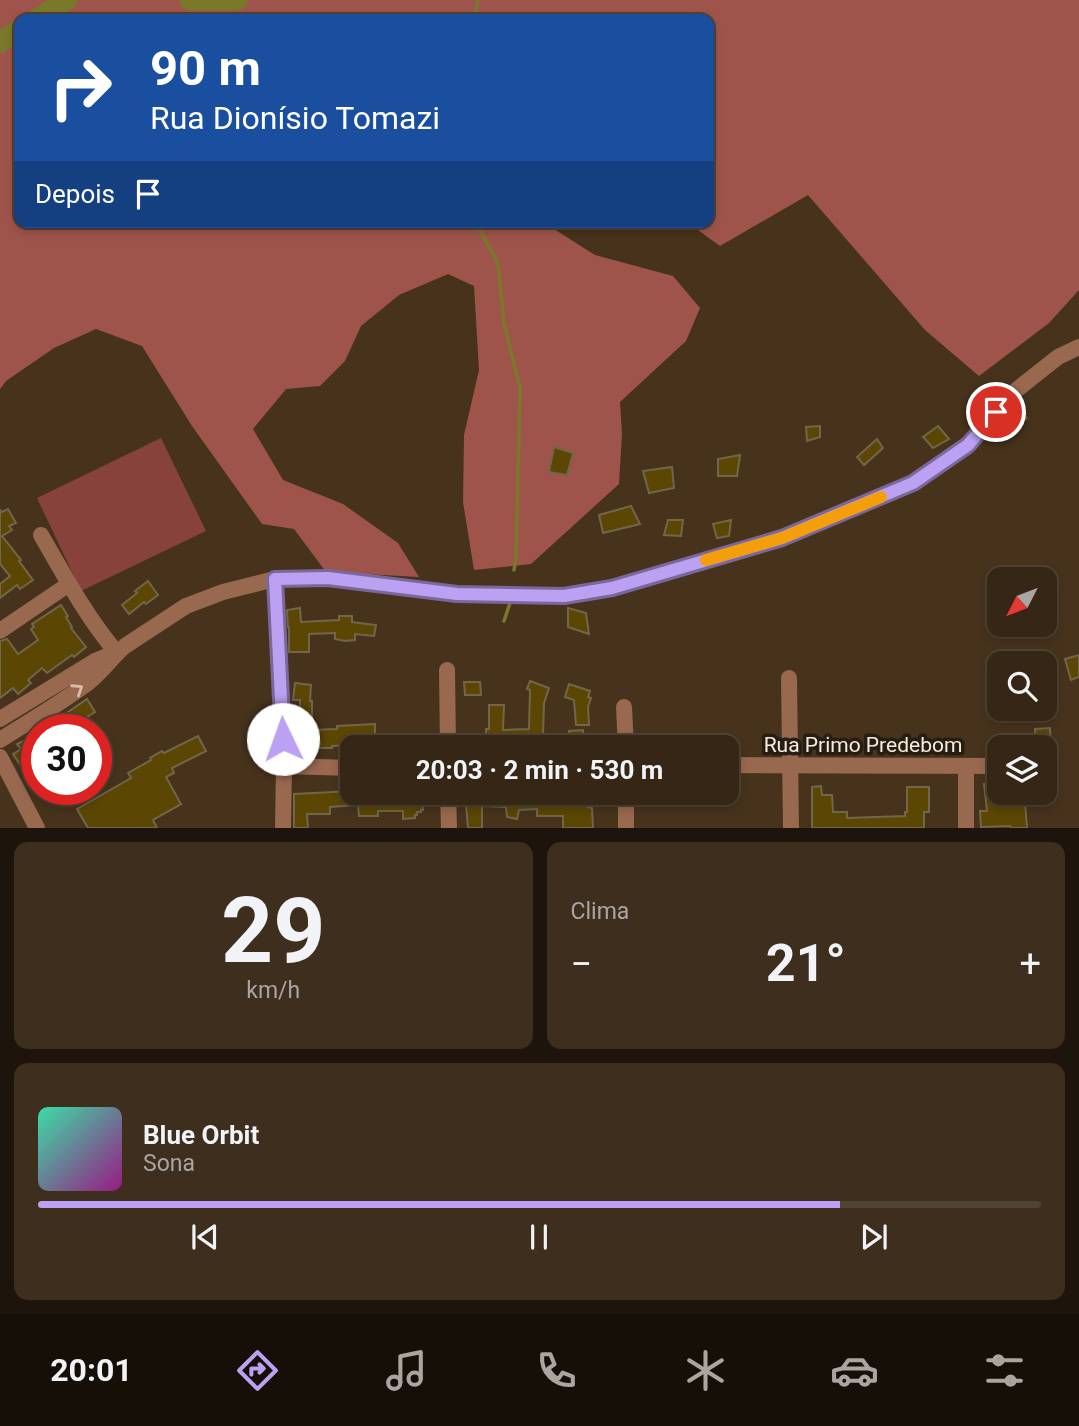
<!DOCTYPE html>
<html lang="pt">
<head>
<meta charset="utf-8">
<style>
  body { margin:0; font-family:Roboto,sans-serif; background:#3d2e1e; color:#f1f3f6; height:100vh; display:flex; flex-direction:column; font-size:26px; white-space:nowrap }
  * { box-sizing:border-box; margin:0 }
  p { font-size:23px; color:#aaa5a0 }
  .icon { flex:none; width:38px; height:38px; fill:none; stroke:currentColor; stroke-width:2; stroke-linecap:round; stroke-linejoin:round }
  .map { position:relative; height:828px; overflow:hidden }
  .sheet { display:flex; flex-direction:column; gap:14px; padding:14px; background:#1d150c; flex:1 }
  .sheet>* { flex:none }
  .top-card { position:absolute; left:14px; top:14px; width:700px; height:214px; border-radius:14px; box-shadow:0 4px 10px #0003,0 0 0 2px #4f4334; background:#1a4fa0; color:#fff; overflow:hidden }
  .needle { width:46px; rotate:228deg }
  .tools { position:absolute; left:987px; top:567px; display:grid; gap:14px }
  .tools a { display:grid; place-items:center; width:70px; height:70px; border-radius:14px; background:#352615; box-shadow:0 4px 10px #0003,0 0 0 2px #4f4334; font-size:35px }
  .speed { position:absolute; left:21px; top:714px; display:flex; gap:14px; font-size:35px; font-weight:700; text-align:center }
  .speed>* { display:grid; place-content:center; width:91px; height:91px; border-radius:50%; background:#352615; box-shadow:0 4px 10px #0003,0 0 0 2px #4f4334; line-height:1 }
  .speed .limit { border:10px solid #d22; background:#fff; color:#111 }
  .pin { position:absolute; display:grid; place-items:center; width:60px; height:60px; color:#fff; margin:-30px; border:4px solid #fff; border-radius:50%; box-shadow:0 2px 7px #0007 }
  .me { position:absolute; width:77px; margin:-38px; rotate:357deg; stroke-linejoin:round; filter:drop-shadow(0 0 5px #0008) }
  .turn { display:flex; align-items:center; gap:24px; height:147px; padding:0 21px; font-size:32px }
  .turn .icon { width:91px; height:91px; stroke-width:2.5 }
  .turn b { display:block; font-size:49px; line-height:60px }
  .then { display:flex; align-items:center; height:66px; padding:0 21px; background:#0003; gap:14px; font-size:26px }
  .big { font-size:52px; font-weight:700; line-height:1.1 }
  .sheet .tile { flex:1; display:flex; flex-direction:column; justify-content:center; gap:10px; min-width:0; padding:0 24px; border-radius:14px; background:#3d2e1e }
  .sheet .dial { align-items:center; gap:0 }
  .dial b { font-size:91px; line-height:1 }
  .song { display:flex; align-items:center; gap:21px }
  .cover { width:84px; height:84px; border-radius:10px; background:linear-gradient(135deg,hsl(160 70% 55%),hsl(310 70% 35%)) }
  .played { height:7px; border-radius:4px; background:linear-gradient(90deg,#bca0f2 80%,#4f4334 80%) }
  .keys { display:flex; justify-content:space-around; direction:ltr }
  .heat { display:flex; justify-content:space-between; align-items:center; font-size:38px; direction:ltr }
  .sheet .tiles { flex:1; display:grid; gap:14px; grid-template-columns:1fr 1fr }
  .tile:last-child { grid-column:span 2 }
  .trip { position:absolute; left:340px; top:735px; width:399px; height:70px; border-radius:14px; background:#352615; box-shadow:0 4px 10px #0003,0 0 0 2px #4f4334; font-weight:700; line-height:70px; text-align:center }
  .dock { display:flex; height:112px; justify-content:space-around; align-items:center; background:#150f08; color:#aaa5a0 }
  .dock .icon { width:49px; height:49px }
  .dock .on { color:#bca0f2 }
  .dock b { font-size:32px; color:#f1f3f6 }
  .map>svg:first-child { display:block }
  .green { fill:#87423b }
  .forest { fill:#9e544b }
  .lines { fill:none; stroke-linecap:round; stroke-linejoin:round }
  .stream { stroke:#7a7829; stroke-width:3.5 }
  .river { stroke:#7a7829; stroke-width:21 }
  .building { fill:#5b4604; stroke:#726649; stroke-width:2 }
  .minor { stroke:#98684f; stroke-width:16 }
  .oneway { stroke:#d6bdab }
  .route-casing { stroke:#7a689d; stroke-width:18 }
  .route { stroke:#bca0f2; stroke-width:12 }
  .slow { stroke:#f59e0b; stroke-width:12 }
  .labels { text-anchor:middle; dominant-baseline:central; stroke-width:7; stroke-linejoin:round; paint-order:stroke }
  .street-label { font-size:21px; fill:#f8ebdd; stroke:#261d13 }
</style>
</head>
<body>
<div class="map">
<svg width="1079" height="828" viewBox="0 0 1079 828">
  <rect width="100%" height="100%" fill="#47331c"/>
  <polygon class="green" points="161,438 206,531 81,591 37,498"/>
  <polygon class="forest" points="0,0 1079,0 1079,290 1049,323 979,376 925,330 808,195 720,246 687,222 709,222 709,19 19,19 19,222 549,222 554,229 595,255 673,276 700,308 686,341 620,402 622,434 619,484 531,564 474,570 463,502 464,435 479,370 474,286 448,274 399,295 361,326 345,361 320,386 286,389 253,429 283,480 343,504 398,543 419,577 326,572 294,529 262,524 192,426 142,346 96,329 54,348 6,381 0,389"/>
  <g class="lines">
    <g class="stream">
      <polyline points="474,19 478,0"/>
      <polyline points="475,222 498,263 504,323 520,388 516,558 514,570"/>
      <polyline points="504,621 510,603"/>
    </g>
    <g class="river">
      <polyline points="190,0 237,0"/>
      <polyline points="37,19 67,0"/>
      <polyline points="0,42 19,30"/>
    </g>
  </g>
  <g class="building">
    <polygon points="1016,404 1026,414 1025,415 1027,418 1018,426 1007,415"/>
    <polygon points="820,426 820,437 807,441 806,427"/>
    <polygon points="938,426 949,439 933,448 923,437"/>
    <polygon points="877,439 883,448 864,465 857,457"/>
    <polygon points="554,447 573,453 567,475 549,472"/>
    <polygon points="740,455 737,476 718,476 718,459"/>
    <polygon points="672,467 674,488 649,493 643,471"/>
    <polygon points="631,506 640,524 603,533 599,515"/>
    <polygon points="8,509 16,523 9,526 12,530 2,536 21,560 19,561 33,580 20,589 17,585 0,598 0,584 10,576 0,564 0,510 2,512"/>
    <polygon points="668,520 683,520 681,536 664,535"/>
    <polygon points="731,520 729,536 717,538 713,524"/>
    <polygon points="148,581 158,595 146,604 144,602 129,614 122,605 137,593 135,591"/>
    <polygon points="61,605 68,616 66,617 72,627 71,628 86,647 74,657 72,655 47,673 42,668 28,680 31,683 18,694 13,688 0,698 0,641 7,639 18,654 38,640 31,629 34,627 32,624"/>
    <polygon points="300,608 301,622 339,620 339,616 352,616 352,622 376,625 374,636 355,634 355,640 345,641 335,639 335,633 309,634 309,652 289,652 289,627 288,627 287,610"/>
    <polygon points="568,608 586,613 589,634 568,627"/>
    <polygon points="1079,655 1079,677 1071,680 1065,659"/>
    <polygon points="530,681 549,688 544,703 543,735 545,735 545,747 510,747 510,740 486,738 486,729 489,729 489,705 504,705 503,730 529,729 530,690 527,689"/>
    <polygon points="464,682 480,682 481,695 465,695"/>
    <polygon points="295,683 311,685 310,701 312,701 312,730 337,729 337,726 375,724 375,739 352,739 353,745 332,746 332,748 318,748 318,746 294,746 293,730 300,730 300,700 293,700"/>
    <polygon points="569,684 590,691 588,697 591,698 588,707 589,725 576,725 574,700 565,697"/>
    <polygon points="87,699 95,712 73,726 75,730 42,730"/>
    <polygon points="1050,728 1051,747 1036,747 1035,729"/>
    <polygon points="583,730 584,744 570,745 569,731"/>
    <polygon points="37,734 37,778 31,781 13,754 21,749 17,744"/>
    <polygon points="198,736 206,751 172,768 174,773 166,777 181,804 153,820 157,828 88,828 77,809 131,778 128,773 151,760 150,758 162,751 164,753"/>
    <polygon points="476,737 479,747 458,747 458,741"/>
    <polygon points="998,783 1000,802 1025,801 1027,828 1011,828 1010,826 981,827 980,811 987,811 984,784"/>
    <polygon points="821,786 822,795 832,795 833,812 847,812 847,818 905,816 905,812 907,812 907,787 929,787 929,812 924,812 924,828 812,828 812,787"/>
    <polygon points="352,791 352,793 378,793 378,795 422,793 423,810 421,810 421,812 417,812 417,815 415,815 415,818 403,819 403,811 378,811 378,816 359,816 358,805 330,807 330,814 307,814 308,828 294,828 294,794"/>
    <polygon points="465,793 589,795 588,807 592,808 593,828 563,828 563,816 537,816 537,809 519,810 517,819 507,817 506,807 482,806 482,828 468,828"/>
  </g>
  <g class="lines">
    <g class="minor">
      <path d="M41 535C64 575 87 618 117 653"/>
      <polyline points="275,579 284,766 283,828"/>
      <polyline points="0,631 69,584"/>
      <polyline points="447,670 448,747"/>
      <polyline points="789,678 791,828"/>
      <polyline points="624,707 626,747"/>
      <polyline points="0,719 95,661 115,653"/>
      <path d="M0 740C30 721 61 703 89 682 103 671 112 657 125 646L186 606 223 592 275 579 328 578 457 594 563 596 612 588 642 580 782 538 913 483 968 445 1010 395 1058 357 1079 347"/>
      <polyline points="0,757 37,828"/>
      <polyline points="726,765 999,766"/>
      <polyline points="284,766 352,768"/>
      <polyline points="448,793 449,828"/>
      <polyline points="626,828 626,793"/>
      <polyline points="966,828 966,767"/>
    </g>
  </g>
  <defs><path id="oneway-chevron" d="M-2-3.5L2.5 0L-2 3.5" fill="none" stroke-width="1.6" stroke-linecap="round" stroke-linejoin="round" transform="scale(1.75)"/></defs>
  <use class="oneway" href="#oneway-chevron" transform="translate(78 689) rotate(-33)"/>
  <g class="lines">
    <g class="route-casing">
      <polyline id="route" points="283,739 275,579 328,578 457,594 564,596 612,588 782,538 913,483 968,445 996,412"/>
    </g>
    <use href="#route" class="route"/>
    <polyline class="slow" points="706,560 782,538 881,497"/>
  </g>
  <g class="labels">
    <g class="street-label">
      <text x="863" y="745">Rua Primo Predebom</text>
    </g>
  </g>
</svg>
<div class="tools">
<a><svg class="needle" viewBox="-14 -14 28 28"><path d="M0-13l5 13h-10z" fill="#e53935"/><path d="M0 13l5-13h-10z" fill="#aaa5a0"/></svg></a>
<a><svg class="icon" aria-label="search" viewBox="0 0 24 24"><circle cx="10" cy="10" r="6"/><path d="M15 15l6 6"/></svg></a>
<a><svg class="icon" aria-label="layers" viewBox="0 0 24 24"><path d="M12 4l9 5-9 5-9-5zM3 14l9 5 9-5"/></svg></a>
</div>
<div class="speed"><div class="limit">30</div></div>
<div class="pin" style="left:996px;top:412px;background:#d93025"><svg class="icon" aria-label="arrive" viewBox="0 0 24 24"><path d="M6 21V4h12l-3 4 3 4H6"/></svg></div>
<svg class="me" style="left:283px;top:739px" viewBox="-20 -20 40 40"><circle r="19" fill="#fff"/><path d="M0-13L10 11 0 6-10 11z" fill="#bca0f2"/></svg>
<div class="trip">20:03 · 2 min · 530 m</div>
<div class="top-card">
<div class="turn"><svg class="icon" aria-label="right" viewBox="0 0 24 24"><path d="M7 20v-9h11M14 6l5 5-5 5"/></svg><div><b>90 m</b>Rua Dionísio Tomazi</div></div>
<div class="then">Depois<svg class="icon" aria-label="arrive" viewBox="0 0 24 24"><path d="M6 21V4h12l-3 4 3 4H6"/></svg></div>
</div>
</div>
<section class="sheet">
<div class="tiles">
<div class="tile dial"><b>29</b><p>km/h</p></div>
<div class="tile"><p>Clima</p>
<div class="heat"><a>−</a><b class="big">21°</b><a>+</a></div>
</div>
<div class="tile">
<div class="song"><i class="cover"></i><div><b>Blue Orbit</b><p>Sona</p></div></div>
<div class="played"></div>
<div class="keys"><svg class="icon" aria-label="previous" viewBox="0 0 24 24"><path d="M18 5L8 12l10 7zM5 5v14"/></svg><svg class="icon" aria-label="pause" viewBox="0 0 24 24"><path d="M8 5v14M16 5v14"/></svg><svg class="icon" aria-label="next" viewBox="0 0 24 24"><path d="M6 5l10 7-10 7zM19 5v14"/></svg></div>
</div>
</div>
</section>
<nav class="dock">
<b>20:01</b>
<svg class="icon on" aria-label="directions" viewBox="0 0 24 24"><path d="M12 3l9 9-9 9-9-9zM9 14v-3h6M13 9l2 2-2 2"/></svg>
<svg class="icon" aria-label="music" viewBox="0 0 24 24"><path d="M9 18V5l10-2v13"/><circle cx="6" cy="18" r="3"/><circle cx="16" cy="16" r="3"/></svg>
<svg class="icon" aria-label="phone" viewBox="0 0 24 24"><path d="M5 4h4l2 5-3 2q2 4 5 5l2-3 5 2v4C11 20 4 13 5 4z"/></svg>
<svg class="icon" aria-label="climate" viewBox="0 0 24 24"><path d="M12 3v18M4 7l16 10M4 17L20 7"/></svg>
<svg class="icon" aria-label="car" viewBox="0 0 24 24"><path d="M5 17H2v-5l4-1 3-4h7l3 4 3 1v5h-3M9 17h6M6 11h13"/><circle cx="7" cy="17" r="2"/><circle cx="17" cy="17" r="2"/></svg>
<svg class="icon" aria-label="filters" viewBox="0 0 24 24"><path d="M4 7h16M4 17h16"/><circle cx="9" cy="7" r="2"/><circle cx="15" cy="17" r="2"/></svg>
</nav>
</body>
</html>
